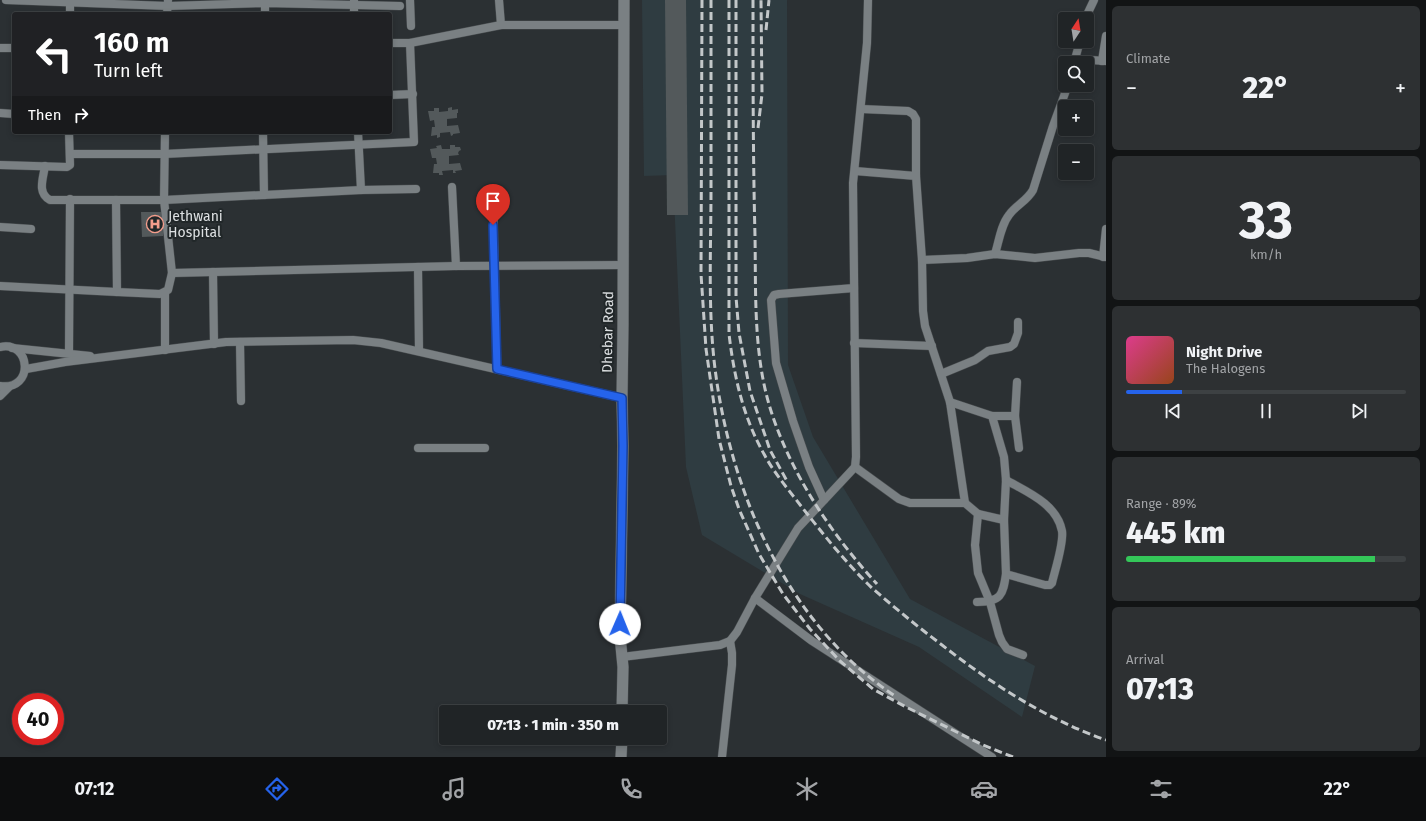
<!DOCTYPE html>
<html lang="en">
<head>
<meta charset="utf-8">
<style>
  body { margin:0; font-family:"Fira Sans",sans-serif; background:#2d3032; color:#f1f3f6; height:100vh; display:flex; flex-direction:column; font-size:15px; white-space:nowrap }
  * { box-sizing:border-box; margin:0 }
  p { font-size:13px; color:#a2a4a7 }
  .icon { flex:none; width:22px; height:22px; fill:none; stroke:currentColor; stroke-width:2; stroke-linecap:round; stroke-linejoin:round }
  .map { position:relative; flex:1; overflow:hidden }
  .side { display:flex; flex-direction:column; gap:6px; padding:6px; background:#121415; width:320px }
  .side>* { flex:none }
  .guide { position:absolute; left:12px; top:12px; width:380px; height:122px; border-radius:4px; box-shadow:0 2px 6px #0003,0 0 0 1px #3d4143; background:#202124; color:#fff; overflow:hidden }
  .needle { width:26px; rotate:12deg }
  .fabs { position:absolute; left:1058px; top:12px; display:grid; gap:8px }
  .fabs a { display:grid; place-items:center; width:36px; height:36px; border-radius:4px; background:#202426; box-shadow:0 2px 6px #0003,0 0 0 1px #3d4143; font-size:20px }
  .speed { position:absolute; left:12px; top:693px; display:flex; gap:8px; font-size:20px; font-weight:700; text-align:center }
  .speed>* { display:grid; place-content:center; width:52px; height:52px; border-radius:50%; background:#202426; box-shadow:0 2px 6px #0003,0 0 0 1px #3d4143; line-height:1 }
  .speed .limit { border:6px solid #d22; background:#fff; color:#111 }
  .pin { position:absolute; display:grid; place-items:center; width:34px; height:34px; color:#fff; margin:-41px -17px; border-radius:50% 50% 50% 0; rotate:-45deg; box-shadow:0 0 4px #0007 }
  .pin .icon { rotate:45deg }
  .me { position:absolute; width:44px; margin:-22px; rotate:1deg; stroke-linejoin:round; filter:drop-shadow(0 0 3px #0008) }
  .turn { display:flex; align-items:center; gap:14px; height:84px; padding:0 16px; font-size:18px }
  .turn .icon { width:52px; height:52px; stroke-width:2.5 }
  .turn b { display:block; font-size:28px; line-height:34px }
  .then { display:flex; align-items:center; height:38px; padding:0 16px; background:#0003; gap:8px; font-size:15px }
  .big { font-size:30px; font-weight:800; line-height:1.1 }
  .side .card { flex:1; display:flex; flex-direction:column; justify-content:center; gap:6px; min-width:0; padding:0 14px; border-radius:6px; background:#2d3032 }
  .side .dial { align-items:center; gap:0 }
  .dial b { font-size:52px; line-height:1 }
  .song { display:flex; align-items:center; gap:12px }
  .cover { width:48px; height:48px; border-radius:6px; background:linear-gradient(135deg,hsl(330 70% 55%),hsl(20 70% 35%)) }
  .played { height:4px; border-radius:2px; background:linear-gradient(90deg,#2563eb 20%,#3d4143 20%) }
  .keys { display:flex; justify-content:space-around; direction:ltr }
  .heat { display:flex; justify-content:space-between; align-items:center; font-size:22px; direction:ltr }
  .charge { height:6px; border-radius:3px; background:linear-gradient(90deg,#34c759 89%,#3d4143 0) }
  .trip { position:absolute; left:439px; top:705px; width:228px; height:40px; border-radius:4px; background:#202426; box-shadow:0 2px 6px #0003,0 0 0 1px #3d4143; font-weight:800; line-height:40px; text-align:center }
  .tab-bar { display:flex; height:64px; justify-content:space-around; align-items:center; background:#0d0e0f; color:#a2a4a7 }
  .tab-bar .icon { width:28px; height:28px }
  .tab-bar .active { color:#2563eb }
  .tab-bar b { font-size:18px; color:#f1f3f6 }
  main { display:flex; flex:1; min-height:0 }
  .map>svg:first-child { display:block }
  .built { fill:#2f3c41 }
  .building { fill:#53595b }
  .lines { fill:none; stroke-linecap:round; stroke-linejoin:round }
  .street-casing { stroke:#484c4f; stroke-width:9 }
  .secondary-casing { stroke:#484c4f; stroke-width:12 }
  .street { stroke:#7a8083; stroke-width:8 }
  .secondary { stroke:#7a8083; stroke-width:11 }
  .rail { stroke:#c3c7c9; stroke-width:3; stroke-dasharray:8 4; stroke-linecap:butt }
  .route-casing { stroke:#184099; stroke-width:10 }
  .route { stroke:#2563eb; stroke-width:7 }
  .labels { text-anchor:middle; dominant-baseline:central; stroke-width:4; stroke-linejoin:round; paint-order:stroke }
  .poi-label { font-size:14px; fill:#dde0e2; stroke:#212729; text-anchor:start }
  .street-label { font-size:14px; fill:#dde0e2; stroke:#212729 }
</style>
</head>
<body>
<main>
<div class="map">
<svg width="1106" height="757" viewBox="0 0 1106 757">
  <rect width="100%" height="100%" fill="#2b3033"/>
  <polygon class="built" points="642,0 787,0 788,365 813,437 910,599 1035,666 1022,717 919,647 800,594 702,535 686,467 673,175 644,176"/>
  <g class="building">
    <polygon points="665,0 686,0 688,215 667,215"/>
    <polygon points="452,107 452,110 458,109 458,113 457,113 457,118 447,119 447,126 458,125 460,133 453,134 453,135 451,136 450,132 440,133 440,137 437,138 437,135 431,136 432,127 435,127 434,120 430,121 428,111 434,111 434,108 439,108 439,112 448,111 448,108"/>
    <polygon points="441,145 442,149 450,149 450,145 455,145 455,147 460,147 461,150 459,151 458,153 459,155 449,156 449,164 460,163 462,170 455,171 456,173 453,173 453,170 442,171 443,175 439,175 439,173 433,173 434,164 437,164 436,158 432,158 430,149 437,148 436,146"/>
    <polygon points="141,212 163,212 163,236 142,237"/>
  </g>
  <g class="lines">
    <g class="street-casing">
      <g id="street">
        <polyline points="6,0 168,6 265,3 400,6"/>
        <polyline points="410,0 411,26"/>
        <polyline points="499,0 501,25"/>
        <polyline points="70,14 70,0"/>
        <polyline points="167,14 168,0"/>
        <polyline points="265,14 265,0"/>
        <polyline points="354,14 354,1"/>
        <polyline points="1085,19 1094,0"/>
        <polyline points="390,43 410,43 501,25 624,25"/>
        <polyline points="0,48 14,48"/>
        <polyline points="1075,59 1106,61"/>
        <polyline points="1102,61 1106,36"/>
        <polyline points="1074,63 1080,41"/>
        <polyline points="390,95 413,94"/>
        <polyline points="861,109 908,111 913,114 916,119 916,176"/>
        <polyline points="0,113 14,114"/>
        <polyline points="263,132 264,195"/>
        <polyline points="70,154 164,154 414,142 410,43"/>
        <polyline points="0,165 67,167 70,165 69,132"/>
        <path d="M45 166C43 179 37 193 50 200H164L361 190 358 132"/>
        <polyline points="855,171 916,176 922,260 923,311 925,326 950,402 965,503"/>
        <polyline points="452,187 456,266"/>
        <polyline points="361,190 416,189"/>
        <polyline points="493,198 497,369"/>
        <polyline points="116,200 117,292 160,294 168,290 172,273 164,200 165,132"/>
        <polyline points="0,227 31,229"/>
        <path d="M995 254C999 241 1001 225 1009 215 1016 205 1027 201 1033 190L1053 126 1068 85"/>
        <polyline points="1103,257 1106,229"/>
        <polyline points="922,260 967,258 995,254 1035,258 1079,253 1089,253 1106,257"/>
        <polyline points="418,267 419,351"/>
        <polyline points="213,272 214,344"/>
        <polyline points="172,273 456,266 624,265"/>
        <polyline points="0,286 117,292"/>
        <polyline points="165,293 165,350"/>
        <polyline points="240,342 241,401"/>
        <polyline points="854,343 932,346"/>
        <path d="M0 347C31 340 35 391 0 386"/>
        <polyline points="12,348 90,356"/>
        <polyline points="69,353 70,199"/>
        <polyline points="26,369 65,362 226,342 353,340 381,343 622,398"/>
        <polyline points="941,374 975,360 988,351 1010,347 1014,344 1018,333 1018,322"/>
        <polyline points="0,396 9,387"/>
        <polyline points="992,416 1015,416 1019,448"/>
        <polyline points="1015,416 1017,382"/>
        <polyline points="418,448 485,448"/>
        <polyline points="855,467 899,499 910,503 965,503 978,514 1004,520 1006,480 1004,457 992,416 950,402"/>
        <polyline points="824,500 809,467 793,421 776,363 771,300 774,295 779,294 854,288"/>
        <polyline points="978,514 975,545 978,573 990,602 999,635 1002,642 1007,649 1023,655"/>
        <path d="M1004 520 1006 574 1045 585H1050L1052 583C1055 570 1064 543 1062 531 1057 504 1027 492 1006 480"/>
        <polyline points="755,598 812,641 992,757"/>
        <path d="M977 602C1001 602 1003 595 1006 574"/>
        <polyline points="622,657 720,645 730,641 737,632 755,598 798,528 855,467 856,457 853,183 867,43 868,0"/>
        <polyline points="722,757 732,665 732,653 730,641"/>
      </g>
    </g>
    <g class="secondary-casing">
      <g id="secondary">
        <polyline points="622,712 623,667 620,636 623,446 622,398 623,325 624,0"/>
        <polyline points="621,757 622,738"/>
      </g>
    </g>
    <use href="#street" class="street"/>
    <use href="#secondary" class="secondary"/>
    <g class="rail">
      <polyline points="702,0 701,274 706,349 719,439 731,486 739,509 759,554 783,594 810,629 840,661 873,689 906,707 983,745 1013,757"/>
      <path d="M711 0C711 63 711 126 711 189 711 246 708 303 714 360 728 487 785 623 895 696"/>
      <path d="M729 0V334C734 376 743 417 764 454 774 473 788 489 801 506 823 534 846 563 872 588 895 608 918 627 942 645 992 684 1046 719 1106 740"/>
      <polyline points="736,0 736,297 739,333 750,391 770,450 787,481"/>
      <path d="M753 0C753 79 753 157 755 236 756 295 753 357 772 414 793 477 832 535 877 584"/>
      <polyline points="766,30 769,0"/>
      <polyline points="758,128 762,94 761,0"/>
    </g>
  </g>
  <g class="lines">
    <g class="route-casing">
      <polyline id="route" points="493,225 497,369 622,398 623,446 620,624"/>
    </g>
    <use href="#route" class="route"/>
  </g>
  <defs>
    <g id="hospital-ring" transform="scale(0.9)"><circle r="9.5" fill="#212729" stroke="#f49d8c" stroke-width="1.5"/><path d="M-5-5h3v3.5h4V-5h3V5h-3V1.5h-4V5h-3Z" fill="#f49d8c"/></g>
  </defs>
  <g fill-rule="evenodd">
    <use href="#hospital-ring" x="155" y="224"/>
  </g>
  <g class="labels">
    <g class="poi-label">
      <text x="168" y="216">Jethwani<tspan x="168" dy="16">Hospital</tspan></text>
    </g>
    <g class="street-label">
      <text transform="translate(608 332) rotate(-89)">Dhebar Road</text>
    </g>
  </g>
</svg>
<div class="fabs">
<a><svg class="needle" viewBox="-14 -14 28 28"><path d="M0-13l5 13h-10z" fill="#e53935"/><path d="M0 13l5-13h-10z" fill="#a2a4a7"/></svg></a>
<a><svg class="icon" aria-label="search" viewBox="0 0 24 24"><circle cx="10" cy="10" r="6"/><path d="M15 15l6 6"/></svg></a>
<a>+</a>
<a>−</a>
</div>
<div class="speed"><div class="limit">40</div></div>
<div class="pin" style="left:493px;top:225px;background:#d93025"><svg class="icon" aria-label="arrive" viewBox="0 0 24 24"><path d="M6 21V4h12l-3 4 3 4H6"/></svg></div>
<svg class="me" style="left:620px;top:624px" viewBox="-20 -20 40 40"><circle r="19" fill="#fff"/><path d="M0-13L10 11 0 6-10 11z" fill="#2563eb"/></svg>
<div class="trip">07:13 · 1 min · 350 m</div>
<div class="guide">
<div class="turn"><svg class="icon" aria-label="left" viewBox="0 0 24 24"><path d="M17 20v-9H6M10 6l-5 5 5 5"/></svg><div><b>160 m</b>Turn left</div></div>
<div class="then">Then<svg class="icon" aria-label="right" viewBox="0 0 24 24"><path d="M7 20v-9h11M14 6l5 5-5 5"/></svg></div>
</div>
</div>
<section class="side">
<div class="card"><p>Climate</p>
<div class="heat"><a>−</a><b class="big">22°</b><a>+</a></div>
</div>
<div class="card dial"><b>33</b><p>km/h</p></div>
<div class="card">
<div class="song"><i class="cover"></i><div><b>Night Drive</b><p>The Halogens</p></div></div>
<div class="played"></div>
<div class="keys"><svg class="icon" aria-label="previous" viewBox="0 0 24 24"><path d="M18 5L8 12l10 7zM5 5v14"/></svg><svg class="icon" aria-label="pause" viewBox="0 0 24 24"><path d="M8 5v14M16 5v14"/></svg><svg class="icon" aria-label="next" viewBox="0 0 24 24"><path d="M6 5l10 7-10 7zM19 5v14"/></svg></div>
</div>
<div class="card"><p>Range · 89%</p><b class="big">445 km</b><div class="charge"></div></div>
<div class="card"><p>Arrival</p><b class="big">07:13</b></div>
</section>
</main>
<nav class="tab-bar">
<b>07:12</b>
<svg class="icon active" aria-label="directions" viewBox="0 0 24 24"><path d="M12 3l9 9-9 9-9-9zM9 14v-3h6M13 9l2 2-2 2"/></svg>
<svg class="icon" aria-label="music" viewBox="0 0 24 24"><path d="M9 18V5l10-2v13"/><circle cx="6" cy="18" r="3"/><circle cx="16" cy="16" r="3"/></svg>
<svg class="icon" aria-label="phone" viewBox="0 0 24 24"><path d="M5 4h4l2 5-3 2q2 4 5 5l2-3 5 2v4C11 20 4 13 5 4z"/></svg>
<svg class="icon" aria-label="climate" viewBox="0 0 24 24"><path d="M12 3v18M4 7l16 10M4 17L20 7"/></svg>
<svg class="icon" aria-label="car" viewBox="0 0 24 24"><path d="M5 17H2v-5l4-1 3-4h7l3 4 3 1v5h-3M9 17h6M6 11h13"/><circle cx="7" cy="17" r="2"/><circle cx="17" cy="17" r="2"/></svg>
<svg class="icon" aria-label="filters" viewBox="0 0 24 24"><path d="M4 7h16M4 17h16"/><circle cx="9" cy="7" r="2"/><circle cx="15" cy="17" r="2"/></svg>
<b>22°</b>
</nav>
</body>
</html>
